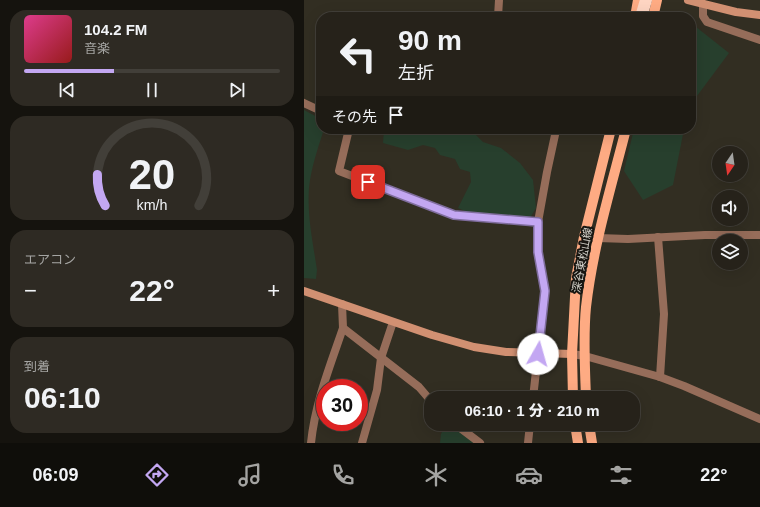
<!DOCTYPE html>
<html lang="ja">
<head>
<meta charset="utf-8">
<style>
  body { margin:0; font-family:Arial,"Noto Sans JP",sans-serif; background:#2e2a23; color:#f1f3f6; height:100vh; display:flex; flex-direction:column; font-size:15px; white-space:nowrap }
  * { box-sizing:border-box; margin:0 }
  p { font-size:13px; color:#a4a4a2 }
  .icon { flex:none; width:22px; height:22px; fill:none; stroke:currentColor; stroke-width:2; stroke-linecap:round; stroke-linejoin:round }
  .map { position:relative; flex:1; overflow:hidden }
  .drawer { display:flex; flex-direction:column; gap:10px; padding:10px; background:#15130e; width:304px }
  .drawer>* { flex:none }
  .top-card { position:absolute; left:12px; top:12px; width:380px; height:122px; border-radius:16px; box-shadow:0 4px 16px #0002,0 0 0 1px #423f39; background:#26221a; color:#f1f3f6; overflow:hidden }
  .needle { width:26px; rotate:193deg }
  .controls { position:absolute; left:408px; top:146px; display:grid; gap:8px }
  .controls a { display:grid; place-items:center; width:36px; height:36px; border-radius:50%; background:#26221a; box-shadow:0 4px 16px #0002,0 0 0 1px #423f39; font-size:20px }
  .speed { position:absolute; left:12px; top:379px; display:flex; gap:8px; font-size:20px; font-weight:700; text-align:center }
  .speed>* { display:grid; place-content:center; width:52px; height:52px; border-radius:50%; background:#26221a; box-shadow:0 4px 16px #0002,0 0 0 1px #423f39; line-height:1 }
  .speed .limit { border:6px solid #d22; background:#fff; color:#111 }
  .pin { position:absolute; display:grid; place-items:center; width:34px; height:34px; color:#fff; margin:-17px; border-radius:8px; box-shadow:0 2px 6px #0006 }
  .me { position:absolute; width:44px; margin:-22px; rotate:7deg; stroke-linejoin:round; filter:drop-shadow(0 0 3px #0008) }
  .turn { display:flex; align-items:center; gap:14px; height:84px; padding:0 16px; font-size:18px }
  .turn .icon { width:52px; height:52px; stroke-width:2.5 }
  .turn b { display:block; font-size:28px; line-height:34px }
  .then { display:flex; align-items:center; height:38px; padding:0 16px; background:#0003; gap:8px; font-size:15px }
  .big { font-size:30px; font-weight:800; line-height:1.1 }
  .drawer .card { flex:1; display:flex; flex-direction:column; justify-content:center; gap:6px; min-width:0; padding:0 14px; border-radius:16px; background:#2e2a23 }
  .drawer .dial { align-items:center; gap:0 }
  .dial svg { height:104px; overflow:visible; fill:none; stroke:#423f39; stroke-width:7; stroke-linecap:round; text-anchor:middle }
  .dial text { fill:#f1f3f6; stroke:none }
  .song { display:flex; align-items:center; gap:12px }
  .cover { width:48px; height:48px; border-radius:6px; background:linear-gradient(135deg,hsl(330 70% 55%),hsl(0 70% 35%)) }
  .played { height:4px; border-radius:2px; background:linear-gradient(90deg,#c3a7f2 35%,#423f39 35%) }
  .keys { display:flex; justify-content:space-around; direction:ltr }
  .heat { display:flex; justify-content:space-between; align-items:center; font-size:22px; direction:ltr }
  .trip { position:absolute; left:120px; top:391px; width:216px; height:40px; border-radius:16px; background:#26221a; box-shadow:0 4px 16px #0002,0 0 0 1px #423f39; font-weight:800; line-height:40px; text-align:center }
  .tabs { display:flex; height:64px; justify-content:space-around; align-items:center; background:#0f0e0a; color:#a4a4a2 }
  .tabs .icon { width:28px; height:28px }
  .tabs .on { color:#c3a7f2 }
  .tabs b { font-size:18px; color:#f1f3f6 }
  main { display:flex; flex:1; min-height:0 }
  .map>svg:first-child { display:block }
  .green { fill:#273f2d }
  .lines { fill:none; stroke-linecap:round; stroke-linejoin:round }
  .street { stroke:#966d5a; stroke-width:8 }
  .secondary { stroke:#d19072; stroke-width:8 }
  .primary { stroke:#feab83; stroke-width:10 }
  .highway { stroke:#fed5c2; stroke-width:12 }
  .route-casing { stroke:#7f6d9d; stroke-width:10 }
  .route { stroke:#c3a7f2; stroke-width:7 }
  .labels { text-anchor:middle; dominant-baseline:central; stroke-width:4; stroke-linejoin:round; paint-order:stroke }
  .street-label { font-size:11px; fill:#d5d3cb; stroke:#181611 }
</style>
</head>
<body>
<main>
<section class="drawer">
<div class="card">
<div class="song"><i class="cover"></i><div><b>104.2 FM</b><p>音楽</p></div></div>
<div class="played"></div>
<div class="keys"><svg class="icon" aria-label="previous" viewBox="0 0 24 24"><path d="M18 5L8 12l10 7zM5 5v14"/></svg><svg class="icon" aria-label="pause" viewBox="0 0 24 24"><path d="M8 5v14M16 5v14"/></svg><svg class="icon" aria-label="next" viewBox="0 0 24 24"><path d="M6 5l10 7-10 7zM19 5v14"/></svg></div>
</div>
<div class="card dial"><svg viewBox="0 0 100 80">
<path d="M14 69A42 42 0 1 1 86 69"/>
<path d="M14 69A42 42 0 0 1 8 45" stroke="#c3a7f2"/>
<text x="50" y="56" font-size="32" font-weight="700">20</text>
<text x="50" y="72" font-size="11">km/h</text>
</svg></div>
<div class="card"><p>エアコン</p>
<div class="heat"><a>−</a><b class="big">22°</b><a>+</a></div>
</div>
<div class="card"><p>到着</p><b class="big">06:10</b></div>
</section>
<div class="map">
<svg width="456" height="443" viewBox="0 0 456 443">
  <rect width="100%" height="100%" fill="#322e22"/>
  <g class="green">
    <polygon points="387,23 425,53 387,104"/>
    <path d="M0 110 17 119V129H20C14 148 7 168 5 188 3 216 9 243 13 270L12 279 0 278Z"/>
    <polygon points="80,129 166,129 179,142 197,148 216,163 229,180 232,208 226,218 183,213 165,213 154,208 167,182 166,172 156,169 151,159 136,155 131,148 119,145 104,150 79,143"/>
    <polygon points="330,129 380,129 369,185 339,200 320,171"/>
    <polygon points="142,424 144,424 171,443 136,443 137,434"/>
  </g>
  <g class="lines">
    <g class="street">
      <polyline points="399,4 399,16 403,22 456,40"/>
      <polyline points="194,17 195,0"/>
      <polyline points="0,103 17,111"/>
      <polyline points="45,129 35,171 150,215 234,222 234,252 241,291 229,398"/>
      <polyline points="234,222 243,172 251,135 251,129"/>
      <polyline points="354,237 360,314 356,377"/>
      <polyline points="294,238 324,239 401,235 456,235"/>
      <polyline points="38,304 39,328 115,387 127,401"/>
      <polyline points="268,354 281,356 356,377 380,386 456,419"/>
      <polyline points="151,424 176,443"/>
      <path d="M7 443C11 403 26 366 39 328"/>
      <polyline points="58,443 73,390 77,358 89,322"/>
      <polyline points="224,443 226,424"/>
    </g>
    <g class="secondary">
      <polyline points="384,0 432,12 456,15"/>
      <polyline points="0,291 128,335 170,347 202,352 268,354"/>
    </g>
    <g class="primary">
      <polyline points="331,17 334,0"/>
      <polyline points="349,17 353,0"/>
      <polyline points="269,398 268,354 272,278 280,237 307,129"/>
      <path d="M282 398C281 368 279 337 282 307 289 246 307 188 322 129"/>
      <polyline points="271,424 274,443"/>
      <polyline points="285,424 288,443"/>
    </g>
    <polyline class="highway" points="337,17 342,0"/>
  </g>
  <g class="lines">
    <g class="route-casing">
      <polyline id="route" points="64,182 150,215 234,222 234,252 241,291 234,354"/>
    </g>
    <use href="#route" class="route"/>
  </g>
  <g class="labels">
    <g class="street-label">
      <text transform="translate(278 260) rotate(-79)">深谷東松山線</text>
    </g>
  </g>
</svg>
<div class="controls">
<a><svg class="needle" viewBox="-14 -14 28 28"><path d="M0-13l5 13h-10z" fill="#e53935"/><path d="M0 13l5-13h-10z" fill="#a4a4a2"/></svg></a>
<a><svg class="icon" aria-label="sound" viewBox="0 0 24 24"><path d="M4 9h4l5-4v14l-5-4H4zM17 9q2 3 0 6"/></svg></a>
<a><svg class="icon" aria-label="layers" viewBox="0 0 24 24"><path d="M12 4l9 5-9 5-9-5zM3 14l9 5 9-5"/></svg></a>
</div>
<div class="speed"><div class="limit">30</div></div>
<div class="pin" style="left:64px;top:182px;background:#d93025"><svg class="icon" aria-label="arrive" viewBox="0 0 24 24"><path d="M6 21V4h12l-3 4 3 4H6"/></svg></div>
<svg class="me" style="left:234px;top:354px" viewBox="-20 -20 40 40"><circle r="19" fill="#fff"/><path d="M0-13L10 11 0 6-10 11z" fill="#c3a7f2"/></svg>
<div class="trip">06:10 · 1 分 · 210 m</div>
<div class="top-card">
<div class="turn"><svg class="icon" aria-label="left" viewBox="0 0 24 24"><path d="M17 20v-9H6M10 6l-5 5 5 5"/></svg><div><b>90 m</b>左折</div></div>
<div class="then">その先<svg class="icon" aria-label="arrive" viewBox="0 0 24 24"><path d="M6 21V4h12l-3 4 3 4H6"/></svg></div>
</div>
</div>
</main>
<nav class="tabs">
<b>06:09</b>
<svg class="icon on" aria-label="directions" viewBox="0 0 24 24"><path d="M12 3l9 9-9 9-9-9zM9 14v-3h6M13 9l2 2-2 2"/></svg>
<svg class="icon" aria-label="music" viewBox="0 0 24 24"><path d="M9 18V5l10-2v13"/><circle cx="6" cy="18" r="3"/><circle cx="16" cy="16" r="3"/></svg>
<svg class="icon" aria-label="phone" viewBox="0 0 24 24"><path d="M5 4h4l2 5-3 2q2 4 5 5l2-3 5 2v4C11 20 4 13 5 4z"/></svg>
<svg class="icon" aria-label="climate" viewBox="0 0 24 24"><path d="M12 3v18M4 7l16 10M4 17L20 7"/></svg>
<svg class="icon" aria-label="car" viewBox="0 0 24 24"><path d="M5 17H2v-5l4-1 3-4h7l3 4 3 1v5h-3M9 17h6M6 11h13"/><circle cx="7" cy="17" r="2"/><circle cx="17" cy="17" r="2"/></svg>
<svg class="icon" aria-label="filters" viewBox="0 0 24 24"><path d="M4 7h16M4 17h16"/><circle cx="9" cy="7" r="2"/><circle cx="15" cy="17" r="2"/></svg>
<b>22°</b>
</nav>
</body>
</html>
